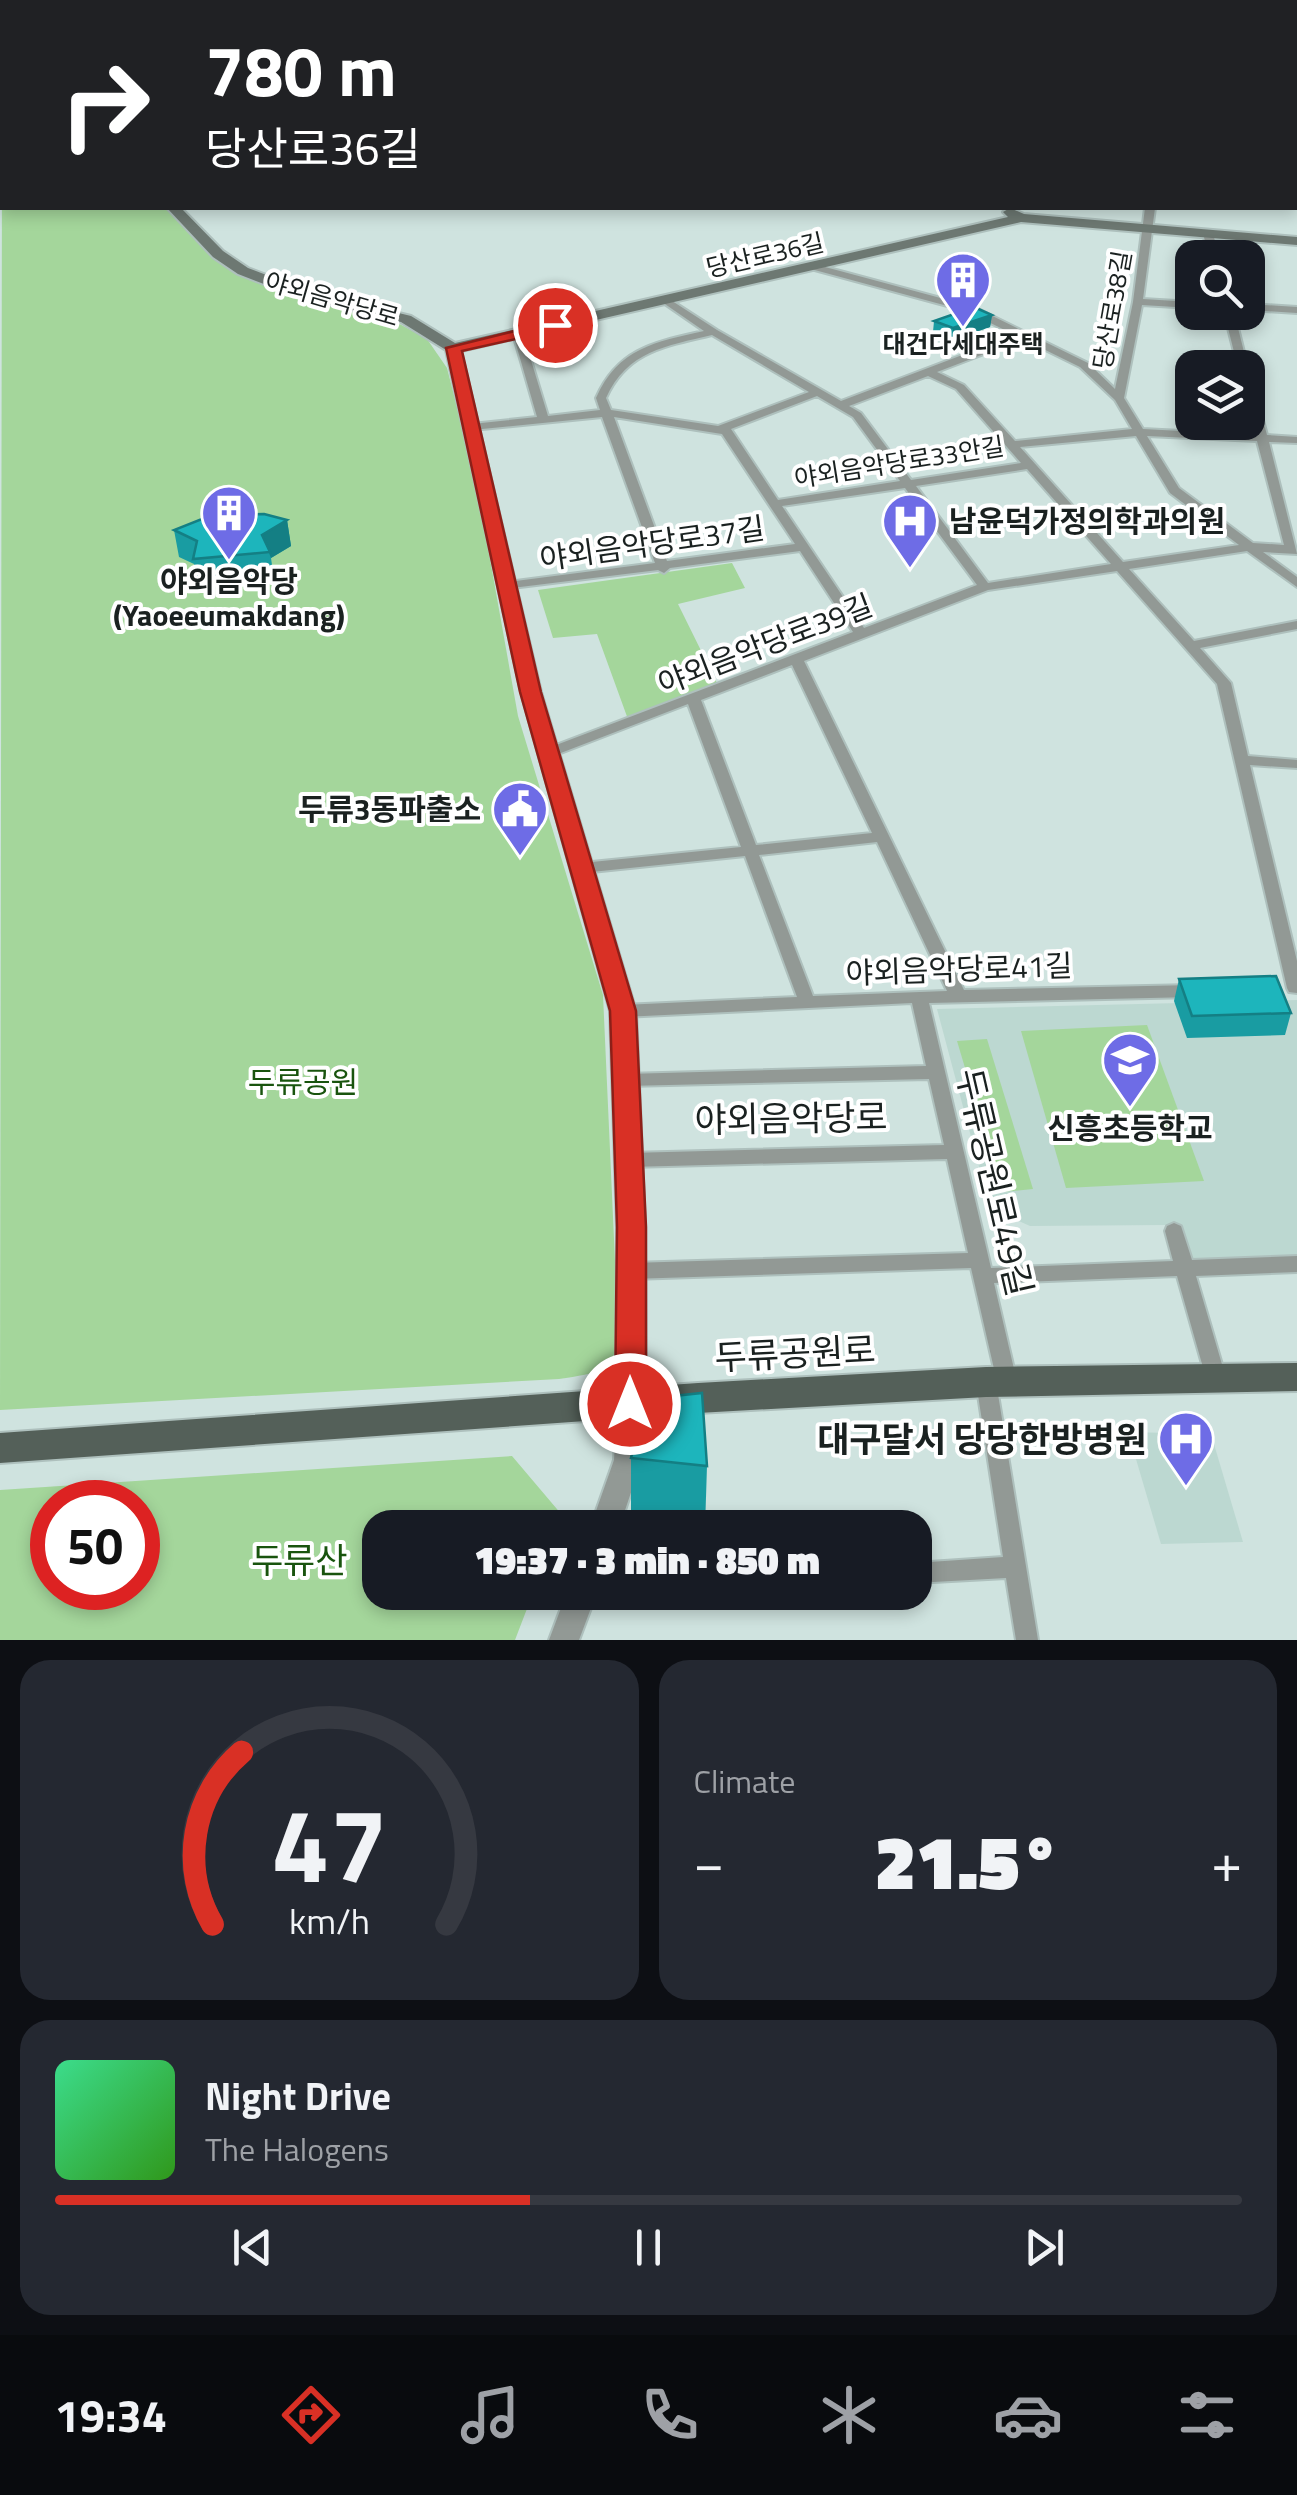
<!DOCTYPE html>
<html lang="en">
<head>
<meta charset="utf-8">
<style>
  body { margin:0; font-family:"Titillium Web","Noto Sans KR",sans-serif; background:#242831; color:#f1f3f6; height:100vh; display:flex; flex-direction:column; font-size:38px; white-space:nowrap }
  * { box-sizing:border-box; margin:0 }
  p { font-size:32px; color:#9ea1a6 }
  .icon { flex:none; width:55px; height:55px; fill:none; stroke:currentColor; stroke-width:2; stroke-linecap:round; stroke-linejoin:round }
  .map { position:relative; height:1640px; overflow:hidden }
  .side { display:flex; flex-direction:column; gap:20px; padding:20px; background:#0d0f14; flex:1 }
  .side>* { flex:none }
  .banner { position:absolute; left:0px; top:0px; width:1298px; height:210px; box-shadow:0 5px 15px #0003; background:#202124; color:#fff; overflow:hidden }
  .fabs { position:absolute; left:1175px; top:240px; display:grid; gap:20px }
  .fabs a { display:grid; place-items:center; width:90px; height:90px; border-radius:20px; background:#171b24; box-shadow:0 5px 15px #0003; font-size:50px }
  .speed { position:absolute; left:30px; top:1480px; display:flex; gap:20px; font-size:50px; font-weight:700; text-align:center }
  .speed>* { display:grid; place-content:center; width:130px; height:130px; border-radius:50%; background:#171b24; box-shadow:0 5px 15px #0003; line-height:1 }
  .speed .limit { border:15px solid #d22; background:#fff; color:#111 }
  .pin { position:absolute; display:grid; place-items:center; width:85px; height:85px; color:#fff; margin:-42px; border:5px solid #fff; border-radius:50%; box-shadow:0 2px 10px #0007 }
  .me { position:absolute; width:110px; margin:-55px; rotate:0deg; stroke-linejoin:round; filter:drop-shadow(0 0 8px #0008) }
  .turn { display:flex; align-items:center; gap:35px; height:210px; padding:0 40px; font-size:45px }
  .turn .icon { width:130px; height:130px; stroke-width:2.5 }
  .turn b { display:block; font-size:70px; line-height:85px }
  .big { font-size:75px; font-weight:800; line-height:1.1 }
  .side .widget { flex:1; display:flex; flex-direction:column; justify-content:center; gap:15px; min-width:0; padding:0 35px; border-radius:30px; background:#242831 }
  .side .dial { align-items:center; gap:0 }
  .dial svg { height:260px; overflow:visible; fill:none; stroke:#363941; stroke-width:7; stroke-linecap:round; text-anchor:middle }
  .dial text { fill:#f1f3f6; stroke:none }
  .song { display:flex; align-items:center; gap:30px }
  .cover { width:120px; height:120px; border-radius:15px; background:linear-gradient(135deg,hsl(150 70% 55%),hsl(110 70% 35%)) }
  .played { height:10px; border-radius:5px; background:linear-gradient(90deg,#d93025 40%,#363941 40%) }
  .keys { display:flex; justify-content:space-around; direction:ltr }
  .heat { display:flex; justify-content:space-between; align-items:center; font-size:55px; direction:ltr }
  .side .tiles { flex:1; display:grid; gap:20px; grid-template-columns:1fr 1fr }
  .widget:last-child { grid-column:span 2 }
  .trip { position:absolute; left:362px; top:1510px; width:570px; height:100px; border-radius:30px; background:#171b24; box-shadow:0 5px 15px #0003; font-weight:800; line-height:100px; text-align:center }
  .dock { display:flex; height:160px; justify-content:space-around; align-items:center; background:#090b0e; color:#9ea1a6 }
  .dock .icon { width:70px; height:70px }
  .dock .active { color:#d93025 }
  .dock b { font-size:45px; color:#f1f3f6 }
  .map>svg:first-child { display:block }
  .built { fill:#bcd8d1 }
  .green { fill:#a4d69b; fill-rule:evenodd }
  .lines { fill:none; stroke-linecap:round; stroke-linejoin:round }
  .minor-casing { stroke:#aec0bd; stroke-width:4 }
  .tertiary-casing { stroke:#aec0bd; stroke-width:4 }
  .secondary-casing { stroke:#aec0bd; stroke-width:4 }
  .primary-casing { stroke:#aec0bd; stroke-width:4 }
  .minor { fill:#929995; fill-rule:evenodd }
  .tertiary { fill:#929995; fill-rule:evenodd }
  .secondary { fill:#6d7872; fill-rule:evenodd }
  .primary { fill:#546059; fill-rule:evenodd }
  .wall { fill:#199ca2 }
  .shaded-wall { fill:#147f84 }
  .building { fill:#1db5bc; stroke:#147f84; stroke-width:2.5 }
  .route { fill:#d93025; stroke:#8d1f18; stroke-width:2.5 }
  .labels { text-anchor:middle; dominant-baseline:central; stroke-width:8; stroke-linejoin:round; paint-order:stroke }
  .far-street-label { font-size:25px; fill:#1a2120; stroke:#fff }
  .far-poi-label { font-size:25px; font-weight:bold; fill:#1a2120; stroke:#fff }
  .poi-label { font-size:30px; font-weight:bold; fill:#1a2120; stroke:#fff }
  .street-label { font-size:30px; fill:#1a2120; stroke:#fff }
  .park-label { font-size:30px; fill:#19540e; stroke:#fff }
  .near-street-label { font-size:35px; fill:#1a2120; stroke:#fff }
  .near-poi-label { font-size:35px; font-weight:bold; fill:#1a2120; stroke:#fff; text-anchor:end }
  .near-park-label { font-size:35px; fill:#19540e; stroke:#fff }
</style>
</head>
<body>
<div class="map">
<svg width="1297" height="1640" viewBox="0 0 1297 1640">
  <rect width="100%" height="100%" fill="#cfe3df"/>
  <g class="built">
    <polygon points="1297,1000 1297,1257 1195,1261 1174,1231 1166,1225 1030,1226 990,1208 937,1009"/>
    <polygon points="1128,1432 1211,1434 1243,1542 1161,1544"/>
  </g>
  <g class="green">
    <path d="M2 150V208H168L213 255 237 272 299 297 396 322 427 339 447 368 477 486 518 716 603 995 618 1328C618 1372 598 1373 559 1379L0 1410Z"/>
    <polygon points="732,563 745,588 678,604 717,683 629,722 597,634 553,638 538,590"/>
    <polygon points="1147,1025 1204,1181 1066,1188 1021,1031"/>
    <polygon points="987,1039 1033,1189 1002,1192 957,1041"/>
    <path d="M512 1456 562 1515 558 1527 380 1528V1592L533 1593 515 1640H0V1490ZM52 1502H138V1588H52Z"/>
  </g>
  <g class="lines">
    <g class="minor-casing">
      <g id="minor">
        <polygon points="334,0 344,0 346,2 337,2"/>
        <polygon points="427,0 437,0 439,2 430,2"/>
        <polygon points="518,0 528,0 530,2 521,2"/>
        <polygon points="559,0 569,0 572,2 563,2"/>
        <polygon points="861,0 869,0 867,2 861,2"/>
        <polygon points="1002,0 1040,0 1043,2 1012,2"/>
        <polygon points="1089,0 1097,0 1095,2 1089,2"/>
        <polygon points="1171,0 1179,0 1179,2 1172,2"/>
        <polygon points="1189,0 1227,0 1230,2 1199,2"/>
        <rect x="1295" y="16" width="2" height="4"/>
        <rect x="0" y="31" width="2" height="5"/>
        <rect x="1295" y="71" width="2" height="4"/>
        <rect x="0" y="91" width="2" height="5"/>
        <rect x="1295" y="195" width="2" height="6"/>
        <path d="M1145 208H1155L1143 299 1192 302V308L1142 305 1124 398 1143 429 1256 435 1248 403V381L1253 384 1267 435 1297 437V443L1269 442 1297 554 1263 552 1297 577V587L1247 551 1129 569 1194 641 1297 621V629L1200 648 1231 683 1248 756 1297 760V768L1250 765 1297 961V993L1289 992 1287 988 1217 684 1117 571 988 590 804 661 964 990 1194 985 1200 987 1202 991 1200 995 1194 997 929 1003 991 1268 1173 1261 1165 1231 1167 1226 1174 1223 1181 1226 1192 1260 1297 1256V1272L1196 1276 1226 1378 1223 1384 1216 1387 1209 1384 1206 1378 1177 1276 994 1283 1017 1382 1014 1388 1007 1391 1000 1388 997 1382 971 1268 631 1279 624 1277 621 1271 624 1265 631 1263 968 1253 947 1159 629 1167 623 1165 620 1160 623 1155 629 1153 944 1145 929 1079 626 1086 620 1085 617 1080 620 1075 626 1074 926 1066 912 1003 623 1017 617 1015 615 1011 617 1007 623 1005 797 997 745 856 582 873 574 868 582 863 741 847 688 704 553 756H543L541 753 543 750 853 632 800 551 670 568 664 573 658 570 503 589V583L508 582 655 563 602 417 472 430 466 427 472 424 537 417 513 334 518 331 523 334 548 416 600 410 596 398C618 348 655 342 704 331L662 302V298L666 297 717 330 841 401 1015 335 966 311 811 269V265L814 264 974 307 1088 363 1115 389 1133 302ZM712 335 809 392 718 426 611 410 606 398C627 351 666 346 712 335ZM1023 339 1080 367 1115 400 1132 429 1015 441 964 385 937 372ZM928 376 956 389 1021 463 911 480 861 413 849 406ZM817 396 853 417 900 481 778 500 731 429ZM614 417 722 434 795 544 667 561ZM1136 436 1170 493 1239 545 1123 562 1020 447ZM1147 436 1257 441 1284 545 1253 543 1179 488ZM1027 469 1111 564 988 583 916 486ZM905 488 977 585 864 628 782 506ZM792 665 872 833 756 845 701 700ZM877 842 947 991 813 996 759 855Z"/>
        <polygon points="1208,230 1213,233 1219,258 1209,258 1203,233"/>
        <polygon points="1248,304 1297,307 1297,313 1248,310"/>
        <polygon points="1224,312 1234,312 1248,368 1248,369 1238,368"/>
        <polygon points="986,1373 993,1376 996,1382 1038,1640 1016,1640 1006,1578 915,1583 915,1563 1003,1557 976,1382 979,1376"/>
      </g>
    </g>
    <g class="tertiary-casing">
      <g id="tertiary">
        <polygon points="631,1392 641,1396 645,1404 642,1460 619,1528 590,1528 614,1460 617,1404 621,1396"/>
        <polygon points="567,1592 597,1592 579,1640 549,1640"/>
      </g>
    </g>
    <g class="secondary-casing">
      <g id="secondary">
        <polygon points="0,0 10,0 0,5"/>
        <polygon points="618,0 632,0 633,2 620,2"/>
        <rect x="0" y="134" width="2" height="8"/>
        <polygon points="167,208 181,208 223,251 248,268 308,291 411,316 455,343 1008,217 1003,212 1010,208 1024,214 1297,237 1297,245 1021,222 461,351 541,692 636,1011 645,1227 646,1404 642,1413 631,1417 620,1413 616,1404 617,1227 610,1011 521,692 446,350 401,322 298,297 238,274 213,257"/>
      </g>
    </g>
    <g class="primary-casing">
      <g id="primary">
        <polygon points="1219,0 1231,0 1232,2 1220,2"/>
        <polygon points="1241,0 1253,0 1254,2 1242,2"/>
        <rect x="1295" y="105" width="2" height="12"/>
        <rect x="1295" y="170" width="2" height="12"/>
        <polygon points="1297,1363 1297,1391 986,1397 698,1413 0,1463 0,1433 698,1383 986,1367"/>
      </g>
    </g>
    <use href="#minor" class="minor"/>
    <use href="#tertiary" class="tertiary"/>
    <use href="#secondary" class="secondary"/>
    <use href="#primary" class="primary"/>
  </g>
  <g class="wall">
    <polygon points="992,315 990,327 952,340 933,332 934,321"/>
    <polygon points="287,520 291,546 271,558 274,579 198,586 194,564 179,557 174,530"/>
    <polygon points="1179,979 1291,1013 1285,1035 1187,1038 1174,1001"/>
    <polygon points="631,1458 707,1466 705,1528 631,1521"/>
  </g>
  <g class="shaded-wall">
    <polygon points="992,315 990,327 952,340 953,328"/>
    <polygon points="287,520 291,546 271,558 262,535"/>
  </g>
  <g class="building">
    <polygon points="974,307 992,315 953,328 934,321"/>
    <polygon points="264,514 287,520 262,535 270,552 193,559 197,541 174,530 212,515"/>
    <polygon points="1276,976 1291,1013 1192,1016 1179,979"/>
    <polygon points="702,1393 707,1466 631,1458 646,1399"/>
  </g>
  <polygon class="route" points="555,321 561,322 561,329 462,351 541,692 636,1011 646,1227 646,1404 642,1413 630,1417 619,1413 615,1404 617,1227 610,1011 520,692 446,348"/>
  <defs>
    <g id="building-pin" transform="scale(2.875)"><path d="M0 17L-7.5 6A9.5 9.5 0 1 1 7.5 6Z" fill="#6e6ce6" stroke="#fff"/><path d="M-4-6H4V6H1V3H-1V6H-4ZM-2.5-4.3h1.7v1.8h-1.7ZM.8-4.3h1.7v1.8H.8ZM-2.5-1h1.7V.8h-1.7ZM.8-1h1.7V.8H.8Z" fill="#fff"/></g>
    <g id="hospital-pin" transform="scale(2.875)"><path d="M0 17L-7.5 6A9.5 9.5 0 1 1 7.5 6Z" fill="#6e6ce6" stroke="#fff"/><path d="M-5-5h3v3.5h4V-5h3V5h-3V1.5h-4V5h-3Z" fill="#fff"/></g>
    <g id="civic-pin" transform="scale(2.875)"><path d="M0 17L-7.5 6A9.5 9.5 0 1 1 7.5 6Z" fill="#6e6ce6" stroke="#fff"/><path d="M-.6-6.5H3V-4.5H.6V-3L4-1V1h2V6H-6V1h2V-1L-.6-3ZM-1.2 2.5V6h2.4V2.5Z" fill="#fff"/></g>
    <g id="school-pin" transform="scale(2.875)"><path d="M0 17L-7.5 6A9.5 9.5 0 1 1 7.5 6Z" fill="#6e6ce6" stroke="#fff"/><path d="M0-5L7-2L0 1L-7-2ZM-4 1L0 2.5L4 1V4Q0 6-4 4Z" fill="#fff"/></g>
  </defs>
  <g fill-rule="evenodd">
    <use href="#building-pin" x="963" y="280"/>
    <use href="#building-pin" x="229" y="513"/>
    <use href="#hospital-pin" x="910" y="521"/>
    <use href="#civic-pin" x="520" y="809"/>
    <use href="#school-pin" x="1130" y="1060"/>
    <use href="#hospital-pin" x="1186" y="1439"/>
  </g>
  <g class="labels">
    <g class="far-street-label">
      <text transform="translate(765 255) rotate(-13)">당산로36길</text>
      <text transform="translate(332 299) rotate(16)">야외음악당로</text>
      <text transform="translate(1112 310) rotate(-80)">당산로38길</text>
      <text transform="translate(899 462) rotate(-9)">야외음악당로33안길</text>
    </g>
    <g class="far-poi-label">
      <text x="963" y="344">대건다세대주택</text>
    </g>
    <g class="poi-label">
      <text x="949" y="521" text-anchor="start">남윤덕가정의학과의원</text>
      <text x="229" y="581">야외음악당<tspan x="229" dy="34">(Yaoeeumakdang)</tspan></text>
      <text x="481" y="809" text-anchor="end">두류3동파출소</text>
      <text x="1130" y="1128">신흥초등학교</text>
    </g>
    <g class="street-label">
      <text transform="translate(652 543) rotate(-8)">야외음악당로37길</text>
      <text transform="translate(765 644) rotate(-21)">야외음악당로39길</text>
      <text transform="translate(959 969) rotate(-2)">야외음악당로41길</text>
    </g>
    <g class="park-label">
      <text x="303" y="1082">두류공원</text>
    </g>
    <g class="near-street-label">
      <text transform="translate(791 1118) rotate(-1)">야외음악당로</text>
      <text transform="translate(995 1182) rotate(77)">두류공원로49길</text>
      <text transform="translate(795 1353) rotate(-3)">두류공원로</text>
    </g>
    <g class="near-poi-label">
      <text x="1147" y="1439">대구달서 당당한방병원</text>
    </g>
    <g class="near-park-label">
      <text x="299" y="1560">두류산</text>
    </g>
  </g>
</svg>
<div class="fabs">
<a><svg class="icon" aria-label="search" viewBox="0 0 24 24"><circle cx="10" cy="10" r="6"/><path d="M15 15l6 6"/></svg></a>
<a><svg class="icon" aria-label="layers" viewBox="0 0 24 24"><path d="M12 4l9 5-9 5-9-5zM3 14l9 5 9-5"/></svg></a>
</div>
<div class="speed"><div class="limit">50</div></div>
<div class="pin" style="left:555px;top:325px;background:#d93025"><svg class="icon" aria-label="arrive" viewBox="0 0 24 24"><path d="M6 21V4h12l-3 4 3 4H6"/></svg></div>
<svg class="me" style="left:630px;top:1404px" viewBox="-20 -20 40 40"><circle r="17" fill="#d93025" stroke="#fff" stroke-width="3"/><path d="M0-11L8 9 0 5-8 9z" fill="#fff"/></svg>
<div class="trip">19:37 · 3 min · 850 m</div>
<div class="banner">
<div class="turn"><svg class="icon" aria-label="right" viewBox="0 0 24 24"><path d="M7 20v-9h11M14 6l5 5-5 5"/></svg><div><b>780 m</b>당산로36길</div></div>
</div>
</div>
<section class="side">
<div class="tiles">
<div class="widget dial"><svg viewBox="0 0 100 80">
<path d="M14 69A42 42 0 1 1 86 69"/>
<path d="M14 69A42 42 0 0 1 23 16" stroke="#d93025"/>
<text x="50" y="56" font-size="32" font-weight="700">47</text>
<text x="50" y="72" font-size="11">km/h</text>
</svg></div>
<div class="widget"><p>Climate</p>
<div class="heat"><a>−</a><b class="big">21.5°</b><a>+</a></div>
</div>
<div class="widget">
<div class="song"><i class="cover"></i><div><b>Night Drive</b><p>The Halogens</p></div></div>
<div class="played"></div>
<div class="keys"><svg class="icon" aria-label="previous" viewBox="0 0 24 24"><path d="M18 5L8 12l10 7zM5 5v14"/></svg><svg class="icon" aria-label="pause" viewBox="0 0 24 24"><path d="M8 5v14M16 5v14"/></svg><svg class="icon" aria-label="next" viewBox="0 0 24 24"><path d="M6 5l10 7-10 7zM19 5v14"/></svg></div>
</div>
</div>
</section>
<nav class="dock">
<b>19:34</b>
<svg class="icon active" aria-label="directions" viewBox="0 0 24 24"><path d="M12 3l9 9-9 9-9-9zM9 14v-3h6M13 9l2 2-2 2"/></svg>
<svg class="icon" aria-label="music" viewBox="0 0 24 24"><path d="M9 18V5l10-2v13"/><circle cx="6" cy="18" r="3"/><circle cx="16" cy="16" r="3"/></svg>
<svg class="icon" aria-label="phone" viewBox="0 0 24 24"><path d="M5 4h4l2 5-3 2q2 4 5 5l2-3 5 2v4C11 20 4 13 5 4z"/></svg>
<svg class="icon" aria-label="climate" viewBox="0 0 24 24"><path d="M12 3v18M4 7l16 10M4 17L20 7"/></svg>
<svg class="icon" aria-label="car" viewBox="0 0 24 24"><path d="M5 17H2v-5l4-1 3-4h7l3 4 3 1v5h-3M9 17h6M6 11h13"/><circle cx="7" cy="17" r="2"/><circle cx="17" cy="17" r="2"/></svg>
<svg class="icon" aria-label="filters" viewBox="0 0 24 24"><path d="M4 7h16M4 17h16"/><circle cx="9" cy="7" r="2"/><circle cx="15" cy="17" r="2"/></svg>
</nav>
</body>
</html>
